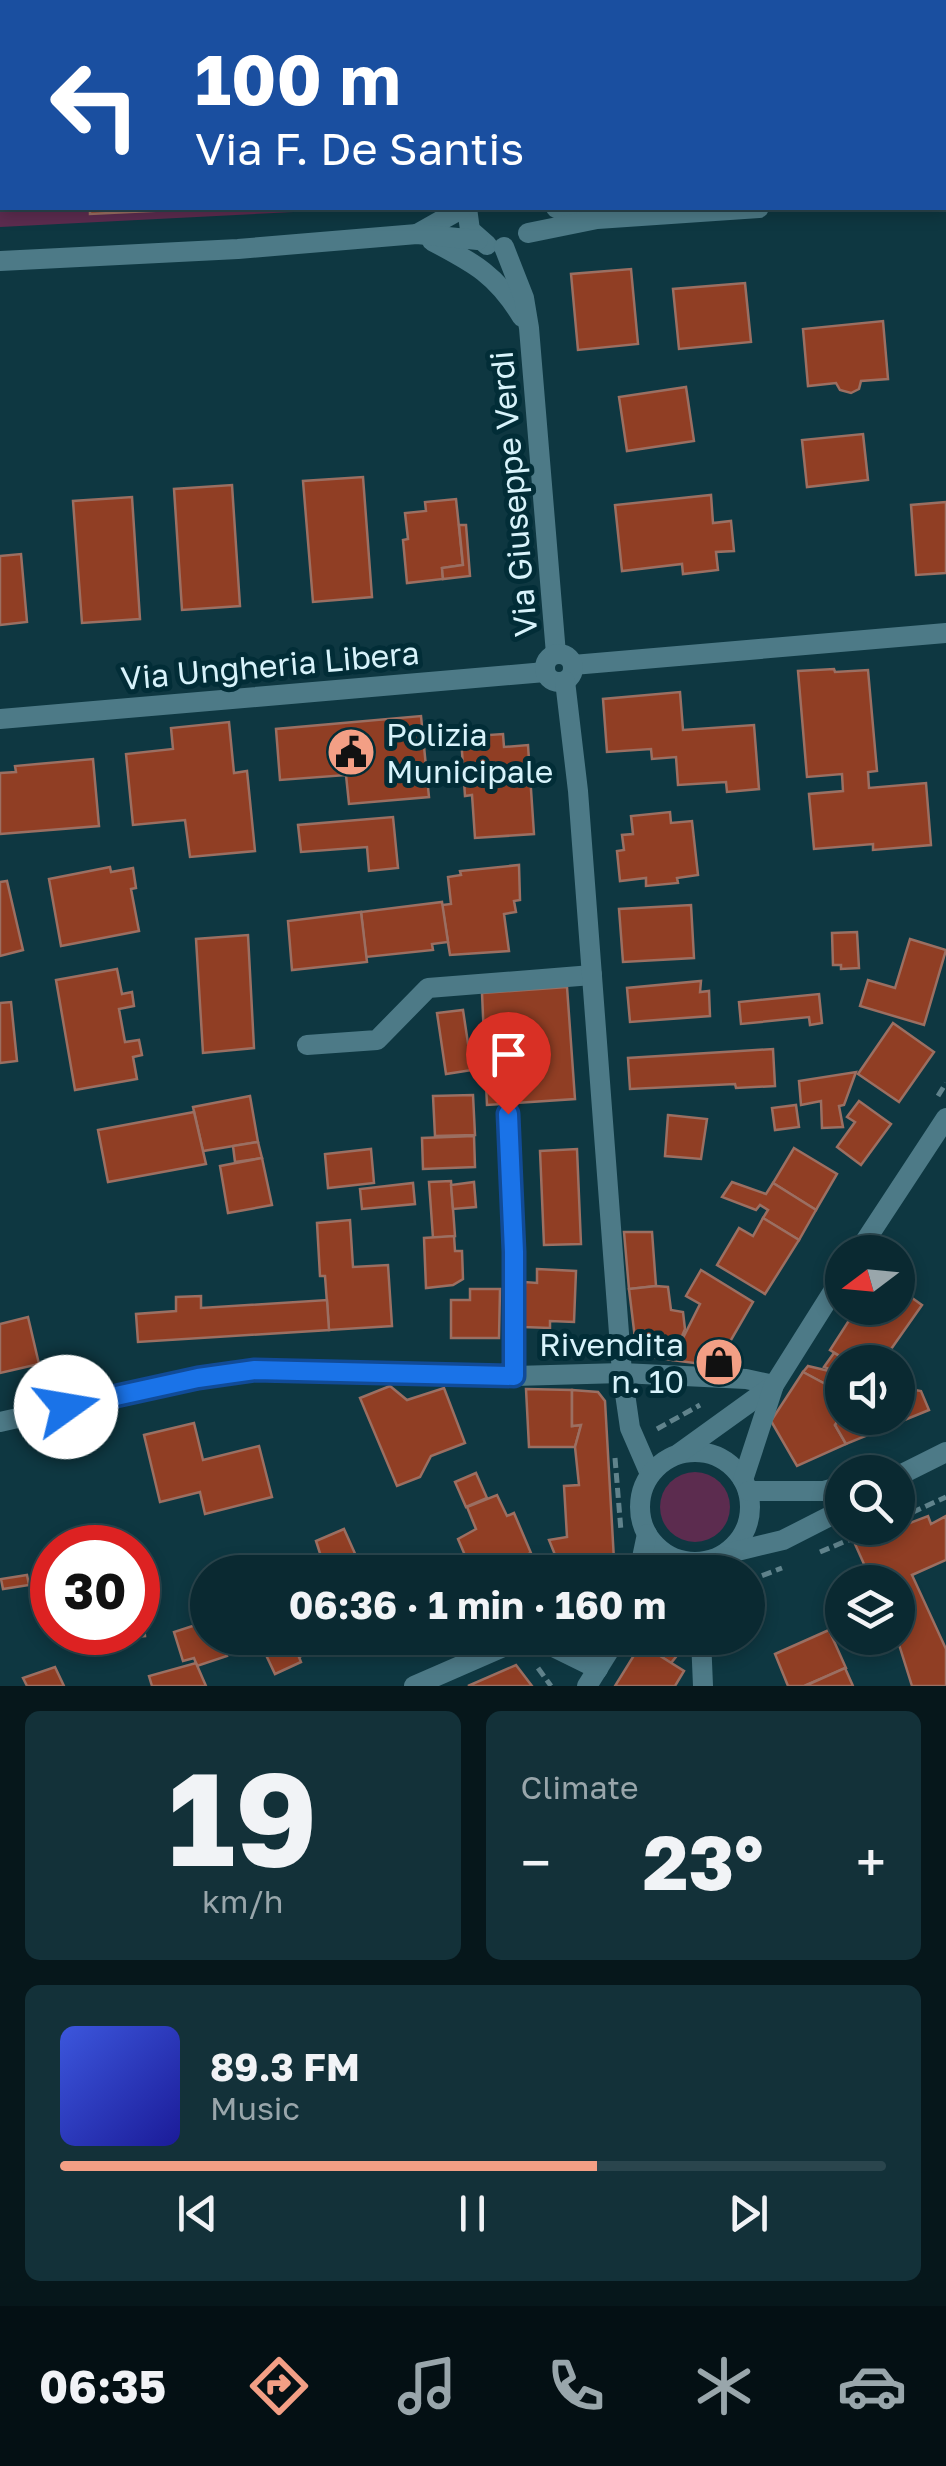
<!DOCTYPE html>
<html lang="en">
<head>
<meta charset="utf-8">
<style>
  body { margin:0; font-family:"Golos Text",sans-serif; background:#133139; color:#f1f3f6; height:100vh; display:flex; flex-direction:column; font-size:38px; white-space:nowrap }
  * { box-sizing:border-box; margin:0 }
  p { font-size:32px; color:#99a6ab }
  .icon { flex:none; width:55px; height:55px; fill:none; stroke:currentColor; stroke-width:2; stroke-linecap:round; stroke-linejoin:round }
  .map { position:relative; height:1686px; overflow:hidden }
  .sheet { display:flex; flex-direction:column; gap:25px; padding:25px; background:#06171b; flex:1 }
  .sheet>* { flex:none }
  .hud { position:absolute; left:0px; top:0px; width:948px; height:210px; box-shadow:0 5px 15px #0003,0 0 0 2px #2a454d; background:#1a4fa0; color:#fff; overflow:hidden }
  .needle { width:65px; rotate:254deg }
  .fabs { position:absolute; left:825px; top:1235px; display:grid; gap:20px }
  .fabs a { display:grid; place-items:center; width:90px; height:90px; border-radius:50%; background:#0a2931; box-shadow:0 5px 15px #0003,0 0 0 2px #2a454d; font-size:50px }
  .speed { position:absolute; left:30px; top:1525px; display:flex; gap:20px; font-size:50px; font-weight:700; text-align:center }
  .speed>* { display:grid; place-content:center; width:130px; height:130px; border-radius:50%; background:#0a2931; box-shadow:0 5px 15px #0003,0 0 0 2px #2a454d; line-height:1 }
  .speed .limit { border:15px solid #d22; background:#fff; color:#111 }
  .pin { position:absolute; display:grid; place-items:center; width:85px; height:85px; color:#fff; margin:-102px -42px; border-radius:50% 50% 50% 0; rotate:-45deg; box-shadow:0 0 10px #0007 }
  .pin .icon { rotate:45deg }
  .me { position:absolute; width:110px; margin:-55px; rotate:77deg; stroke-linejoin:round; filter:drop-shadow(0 0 8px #0008) }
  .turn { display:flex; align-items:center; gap:35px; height:210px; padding:0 30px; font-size:45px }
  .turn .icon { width:130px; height:130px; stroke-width:2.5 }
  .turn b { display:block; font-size:70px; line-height:85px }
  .big { font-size:75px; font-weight:700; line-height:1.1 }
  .sheet .card { flex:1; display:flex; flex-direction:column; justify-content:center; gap:15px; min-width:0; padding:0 35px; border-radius:15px; background:#133139 }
  .sheet .dial { align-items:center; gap:0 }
  .dial b { font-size:130px; line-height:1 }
  .song { display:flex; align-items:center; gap:30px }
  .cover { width:120px; height:120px; border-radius:15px; background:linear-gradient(135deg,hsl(230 70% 55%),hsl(240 70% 35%)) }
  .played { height:10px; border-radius:5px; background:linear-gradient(90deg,#f39f85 65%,#2a454d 65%) }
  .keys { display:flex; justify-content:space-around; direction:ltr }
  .heat { display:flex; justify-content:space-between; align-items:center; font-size:55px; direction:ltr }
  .sheet .tiles { flex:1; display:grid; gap:25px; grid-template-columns:1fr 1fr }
  .card:last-child { grid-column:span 2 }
  .trip { position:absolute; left:190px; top:1555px; width:575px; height:100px; border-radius:50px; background:#0a2931; box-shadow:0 5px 15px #0003,0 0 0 2px #2a454d; font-weight:700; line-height:100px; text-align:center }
  .tabs { display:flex; height:160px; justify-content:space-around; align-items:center; background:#041014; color:#99a6ab }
  .tabs .icon { width:70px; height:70px }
  .tabs .current { color:#f39f85 }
  .tabs b { font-size:45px; color:#f1f3f6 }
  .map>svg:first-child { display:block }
  .green { fill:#5c2c4f }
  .building { fill:#903e24; stroke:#9b6f62; stroke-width:2.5 }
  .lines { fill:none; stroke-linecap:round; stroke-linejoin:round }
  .path { stroke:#60838c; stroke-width:5; stroke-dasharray:10 5; stroke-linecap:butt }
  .minor { stroke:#4d7a87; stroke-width:20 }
  .tertiary { stroke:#4d7a87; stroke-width:20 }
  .route-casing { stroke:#114b97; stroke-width:25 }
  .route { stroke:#1a73e8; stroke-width:18 }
  .labels { text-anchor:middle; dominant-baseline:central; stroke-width:10; stroke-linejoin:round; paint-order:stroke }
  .street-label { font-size:32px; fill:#d8f3fb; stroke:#022d37 }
  .poi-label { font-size:32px; fill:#d8f3fb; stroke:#022d37; text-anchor:start }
</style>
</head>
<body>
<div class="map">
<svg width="946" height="1686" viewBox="0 0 946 1686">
  <rect width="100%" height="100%" fill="#0e3741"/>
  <g class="green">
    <polygon points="0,0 479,0 479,2 2,2 2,208 373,208 0,227"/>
    <circle cx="695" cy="1507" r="35"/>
  </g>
  <g class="building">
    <polygon points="90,208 213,208 90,214"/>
    <polygon points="631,269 638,344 578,350 571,274"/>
    <polygon points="745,283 751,342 679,349 673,289"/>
    <polygon points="883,321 888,379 861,381 859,389 851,393 840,390 836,383 808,386 803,329"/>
    <polygon points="686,387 694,441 627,451 619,397"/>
    <polygon points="863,434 868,480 807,487 802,440"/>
    <polygon points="363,477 372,597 313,602 303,481"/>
    <polygon points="232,485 240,606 182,610 174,489"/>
    <polygon points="711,495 713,523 731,521 734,551 716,552 718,570 683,574 682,564 622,571 615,505"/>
    <polygon points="132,497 140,619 82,623 73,501"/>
    <polygon points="456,499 463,565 442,568 443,579 407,583 403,540 408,539 405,513 426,511 425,502"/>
    <polygon points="946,502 946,573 916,575 911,505"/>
    <polygon points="459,525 466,525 470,576 443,579 442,568 463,565"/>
    <polygon points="21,554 27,622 0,625 0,556"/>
    <polygon points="834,669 835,672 868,670 877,771 868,772 869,788 926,783 931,845 873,850 873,844 814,849 809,794 843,791 842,774 807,777 798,671"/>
    <polygon points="680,692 683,730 754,725 759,789 727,792 726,782 678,785 676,757 652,759 651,749 607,752 603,699"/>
    <polygon points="421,716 429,797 349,804 346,775 280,780 276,729"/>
    <polygon points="229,722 234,773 247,771 255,851 190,857 185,820 133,825 126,754 173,749 171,728"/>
    <polygon points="503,734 504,747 528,745 534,834 475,838 472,795 465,796 461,737"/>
    <polygon points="93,759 99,826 0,834 0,773 16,772 15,766"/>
    <polygon points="670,812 671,823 692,821 698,875 677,878 678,883 646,886 646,878 620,881 617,851 624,850 622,835 633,834 631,816"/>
    <polygon points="393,817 398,868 369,871 367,847 301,852 298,825"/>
    <polygon points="519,865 520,900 514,901 516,912 504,914 509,951 450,955 442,905 451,904 448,877 461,875 460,871"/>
    <polygon points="110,867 111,872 133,868 136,888 131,889 139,931 61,946 49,879"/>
    <polygon points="7,881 23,950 0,956 0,882"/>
    <polygon points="442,902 448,942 432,944 433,950 366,957 361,912"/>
    <polygon points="691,905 694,958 623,962 619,909"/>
    <polygon points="361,912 367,962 292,970 288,921"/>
    <polygon points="857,932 859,968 841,969 841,965 833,965 832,933"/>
    <polygon points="248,935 254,1048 203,1053 196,939"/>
    <polygon points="910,939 946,950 924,1025 860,1006 868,980 895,988"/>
    <polygon points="117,969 122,994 132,992 134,1006 119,1009 125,1042 139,1040 142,1055 133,1057 137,1079 75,1090 56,980"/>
    <polygon points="701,981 700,992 709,991 710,1016 630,1022 627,988"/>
    <polygon points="567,987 575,1099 487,1105 482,993"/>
    <polygon points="819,994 822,1023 810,1025 809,1017 741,1024 739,1002"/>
    <polygon points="11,1002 17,1061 0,1063 0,1003"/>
    <polygon points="463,1010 472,1070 446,1074 437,1013"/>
    <polygon points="893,1023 934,1052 899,1102 858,1074"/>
    <polygon points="773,1049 775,1086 736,1088 735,1084 630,1089 628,1058"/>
    <polygon points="856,1072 844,1105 839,1106 843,1127 822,1128 821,1101 801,1105 799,1081"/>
    <polygon points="473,1095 475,1135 435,1136 433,1096"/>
    <polygon points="250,1096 258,1142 203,1151 193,1107"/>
    <polygon points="859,1101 891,1124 861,1165 837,1147 855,1122 847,1117"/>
    <polygon points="796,1105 799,1127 775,1130 772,1108"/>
    <polygon points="194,1112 206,1164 108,1182 98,1130"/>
    <polygon points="668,1115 707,1119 701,1159 665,1156"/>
    <polygon points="474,1136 475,1167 423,1169 422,1138"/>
    <polygon points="258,1142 262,1158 235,1162 233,1146"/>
    <polygon points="794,1148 837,1174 816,1210 773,1183"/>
    <polygon points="371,1149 374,1183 328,1188 325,1154"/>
    <polygon points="577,1149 581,1244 544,1245 540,1151"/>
    <polygon points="262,1158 272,1205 228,1213 220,1166"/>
    <polygon points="451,1181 455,1236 433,1238 429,1182"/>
    <polygon points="474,1182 476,1207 453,1209 451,1185"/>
    <polygon points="732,1182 766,1194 773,1183 816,1210 799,1240 763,1218 768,1210 760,1205 756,1210 722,1197"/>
    <polygon points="413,1183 415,1204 362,1209 360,1189"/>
    <polygon points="763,1218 799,1240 765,1294 717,1265 739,1228 753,1236"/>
    <polygon points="350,1220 353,1267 388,1265 392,1326 329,1330 325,1276 320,1276 317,1223"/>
    <polygon points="624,1232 652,1232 656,1286 629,1289"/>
    <polygon points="454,1236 455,1251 462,1251 463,1279 453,1285 426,1288 424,1238"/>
    <polygon points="537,1269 576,1271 574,1322 550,1321 550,1328 524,1327 525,1282 537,1283"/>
    <polygon points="701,1270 753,1302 716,1366 672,1360 700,1304 686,1296"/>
    <polygon points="656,1286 668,1287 671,1310 683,1312 685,1329 672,1360 637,1355 629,1289"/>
    <polygon points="898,1288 922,1305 882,1362 850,1362 830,1350 857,1308 898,1308"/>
    <polygon points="470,1289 500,1289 499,1338 451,1338 451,1300 470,1300"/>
    <polygon points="201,1296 201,1308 327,1300 329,1330 138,1342 136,1314 176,1311 176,1297"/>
    <polygon points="28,1317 39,1364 0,1373 0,1324"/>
    <polygon points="834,1353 850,1362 842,1362 842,1374 824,1367"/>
    <polygon points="808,1366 842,1374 842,1393 803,1372"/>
    <polygon points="803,1372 842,1393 842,1415 835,1425 846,1444 797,1466 771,1421"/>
    <polygon points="390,1386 407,1400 444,1388 465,1443 431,1456 420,1477 397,1486 360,1398"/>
    <polygon points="898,1387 921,1391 929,1410 846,1444 835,1425 842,1415 898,1418"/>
    <polygon points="526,1389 572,1390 572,1426 581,1425 575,1447 529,1447"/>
    <polygon points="572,1390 598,1392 605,1401 614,1560 585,1572 562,1572 549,1540 567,1537 564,1486 579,1485 575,1447 581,1425 572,1426"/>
    <polygon points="194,1423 203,1460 259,1446 272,1497 205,1514 200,1492 160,1502 144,1435"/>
    <polygon points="476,1473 487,1498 466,1507 455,1482"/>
    <polygon points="497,1495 507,1516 514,1513 531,1553 510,1562 508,1557 482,1568 480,1563 470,1567 458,1539 476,1529 467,1507"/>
    <polygon points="928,1516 931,1524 946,1516 946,1560 912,1575 946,1649 946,1686 912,1686 897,1638 898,1582 872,1582 855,1544"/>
    <polygon points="344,1529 361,1567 347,1572 326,1572 316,1541"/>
    <polygon points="138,1565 145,1636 123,1638 123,1632 138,1632"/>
    <polygon points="27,1575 29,1585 3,1589 1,1579"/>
    <polygon points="208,1621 208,1638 221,1638 227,1656 197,1666 194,1658 183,1661 174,1632"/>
    <polygon points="829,1630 846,1668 804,1686 788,1686 775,1654"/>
    <polygon points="258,1638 320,1638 324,1645 299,1657 301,1662 275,1674"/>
    <polygon points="645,1638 681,1638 683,1648 671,1663 641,1644"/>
    <polygon points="641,1644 684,1671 675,1686 615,1686"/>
    <polygon points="196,1663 206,1686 152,1686 149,1676"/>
    <polygon points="516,1665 532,1686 468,1686"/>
    <polygon points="55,1667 64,1686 27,1686 23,1678"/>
    <polygon points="845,1668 853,1686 805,1686"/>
  </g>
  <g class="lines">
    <g class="path">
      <polyline points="938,1096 946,1083"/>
      <polyline points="657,1429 700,1405"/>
      <polyline points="615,1458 621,1531"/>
      <polyline points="898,1519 946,1497"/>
      <polyline points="820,1552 877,1528"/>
      <polyline points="748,1581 782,1568"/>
      <polyline points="538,1668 551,1686"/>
    </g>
    <g class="minor">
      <polyline points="573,665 946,633"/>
      <polyline points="0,719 545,672"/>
      <polyline points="307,1045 377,1040 428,988 592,975"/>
      <polyline points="508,1114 514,1253 515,1376"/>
      <polyline points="0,1422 136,1391 255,1370 515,1376 622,1373 746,1379 774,1385"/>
      <polyline points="697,1563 697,1572"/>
      <polyline points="535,1638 598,1669"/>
      <polyline points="701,1638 703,1686"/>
      <polyline points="414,1686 524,1638"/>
    </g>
    <g class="tertiary">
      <polyline points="501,0 501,2"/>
      <polyline points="945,191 946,190"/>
      <polyline points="467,208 470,230 487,245"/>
      <polyline points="556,208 591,217"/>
      <polyline points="528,233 597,219 759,208"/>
      <polyline points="417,234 463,208"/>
      <path d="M432 241C474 263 497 275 522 317"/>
      <polyline points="504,247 524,298 529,328 556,654"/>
      <polyline points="0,261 238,249 417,234 478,240"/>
      <circle cx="559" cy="668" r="14"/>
      <polyline points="565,681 578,791 622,1373 630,1428 650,1474"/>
      <polyline points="858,1252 946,1118"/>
      <circle cx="695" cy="1507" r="55"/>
      <polyline points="678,1454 774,1385"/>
      <polyline points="898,1476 946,1452"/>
      <polyline points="743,1480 774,1385 842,1277"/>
      <polyline points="748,1491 824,1491 842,1486"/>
      <polyline points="725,1554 783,1540 842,1510"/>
      <polyline points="639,1572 647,1534"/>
      <polyline points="587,1686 617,1638"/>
    </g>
  </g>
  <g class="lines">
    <g class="route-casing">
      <polyline id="route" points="66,1407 198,1378 255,1370 514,1376 514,1252 508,1114"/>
    </g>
    <use href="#route" class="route"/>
  </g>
  <defs>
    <g id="civic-disc" transform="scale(2.5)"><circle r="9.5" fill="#f39f85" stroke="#022d37"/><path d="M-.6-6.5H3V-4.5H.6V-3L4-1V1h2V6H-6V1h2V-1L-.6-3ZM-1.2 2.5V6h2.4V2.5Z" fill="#111"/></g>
    <g id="shop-disc" transform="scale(2.5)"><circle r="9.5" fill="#f39f85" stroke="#022d37"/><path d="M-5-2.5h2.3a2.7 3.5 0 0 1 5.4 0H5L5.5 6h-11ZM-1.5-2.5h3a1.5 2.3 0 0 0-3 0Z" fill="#111"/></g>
  </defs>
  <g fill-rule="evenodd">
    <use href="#civic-disc" x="351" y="752"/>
    <use href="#shop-disc" x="719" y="1362"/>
  </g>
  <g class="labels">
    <g class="street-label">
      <text transform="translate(513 494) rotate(-95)">Via Giuseppe Verdi</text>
      <text transform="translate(270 665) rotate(-5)">Via Ungheria Libera</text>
    </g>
    <g class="poi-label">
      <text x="386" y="734">Polizia<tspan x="386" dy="37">Municipale</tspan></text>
      <text x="684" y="1344" text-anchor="end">Rivendita<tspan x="684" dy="37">n. 10</tspan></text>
    </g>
  </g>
</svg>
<div class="fabs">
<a><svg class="needle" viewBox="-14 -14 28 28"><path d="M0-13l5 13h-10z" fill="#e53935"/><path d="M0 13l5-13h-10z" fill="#99a6ab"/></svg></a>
<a><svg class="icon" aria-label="sound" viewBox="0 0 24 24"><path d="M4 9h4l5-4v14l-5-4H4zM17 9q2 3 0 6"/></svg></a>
<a><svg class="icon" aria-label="search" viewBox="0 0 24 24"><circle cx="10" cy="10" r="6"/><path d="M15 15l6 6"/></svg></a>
<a><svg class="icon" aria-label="layers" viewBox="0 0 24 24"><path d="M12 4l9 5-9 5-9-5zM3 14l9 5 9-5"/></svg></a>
</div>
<div class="speed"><div class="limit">30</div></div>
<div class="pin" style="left:508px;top:1114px;background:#d93025"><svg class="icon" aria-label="arrive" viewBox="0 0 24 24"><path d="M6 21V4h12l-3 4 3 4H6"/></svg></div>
<svg class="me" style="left:66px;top:1407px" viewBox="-20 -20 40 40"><circle r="19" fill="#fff"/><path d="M0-13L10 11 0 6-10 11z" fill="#1a73e8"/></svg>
<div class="trip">06:36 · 1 min · 160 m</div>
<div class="hud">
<div class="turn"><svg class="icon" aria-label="left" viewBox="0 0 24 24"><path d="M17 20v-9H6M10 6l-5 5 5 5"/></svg><div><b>100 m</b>Via F. De Santis</div></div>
</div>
</div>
<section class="sheet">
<div class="tiles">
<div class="card dial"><b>19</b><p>km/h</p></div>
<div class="card"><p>Climate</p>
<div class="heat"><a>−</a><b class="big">23°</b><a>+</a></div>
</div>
<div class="card">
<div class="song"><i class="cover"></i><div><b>89.3 FM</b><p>Music</p></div></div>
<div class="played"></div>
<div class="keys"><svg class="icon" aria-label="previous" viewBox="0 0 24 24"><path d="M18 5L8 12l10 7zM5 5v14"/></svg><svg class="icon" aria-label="pause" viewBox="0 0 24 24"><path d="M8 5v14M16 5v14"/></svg><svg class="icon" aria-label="next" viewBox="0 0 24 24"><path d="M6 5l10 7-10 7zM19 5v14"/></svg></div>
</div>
</div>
</section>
<nav class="tabs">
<b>06:35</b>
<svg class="icon current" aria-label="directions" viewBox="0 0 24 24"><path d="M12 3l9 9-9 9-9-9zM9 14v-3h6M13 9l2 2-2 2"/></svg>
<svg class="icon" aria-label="music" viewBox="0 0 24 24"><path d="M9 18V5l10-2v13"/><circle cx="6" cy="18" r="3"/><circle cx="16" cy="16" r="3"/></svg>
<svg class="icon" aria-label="phone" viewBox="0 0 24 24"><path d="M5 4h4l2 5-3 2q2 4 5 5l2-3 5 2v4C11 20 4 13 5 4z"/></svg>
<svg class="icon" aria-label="climate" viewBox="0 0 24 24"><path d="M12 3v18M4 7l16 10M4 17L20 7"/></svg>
<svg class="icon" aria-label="car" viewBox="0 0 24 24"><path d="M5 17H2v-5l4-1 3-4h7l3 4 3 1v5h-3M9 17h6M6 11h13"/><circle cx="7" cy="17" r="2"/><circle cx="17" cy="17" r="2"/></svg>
</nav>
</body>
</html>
